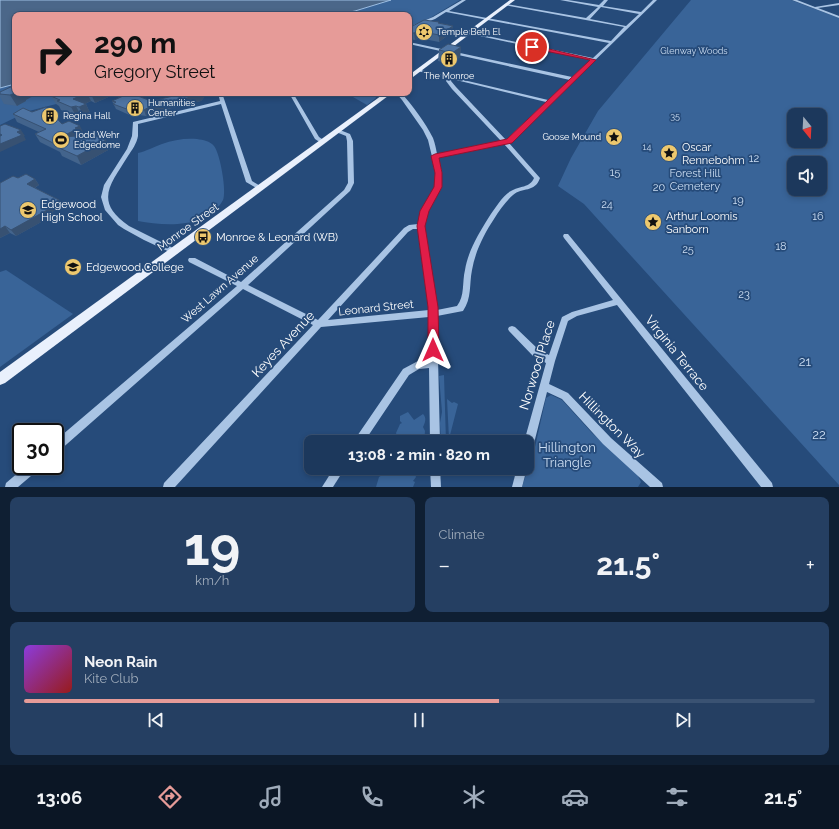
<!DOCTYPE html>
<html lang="en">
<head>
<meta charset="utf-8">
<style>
  body { margin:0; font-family:Raleway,sans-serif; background:#253f62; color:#f1f3f6; height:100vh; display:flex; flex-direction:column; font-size:15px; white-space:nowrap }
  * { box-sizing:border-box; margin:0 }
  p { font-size:13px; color:#a0acbb }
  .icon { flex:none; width:22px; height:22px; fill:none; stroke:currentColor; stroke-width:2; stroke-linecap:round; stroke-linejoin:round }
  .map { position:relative; height:487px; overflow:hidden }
  .side { display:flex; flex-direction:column; gap:10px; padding:10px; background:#0f1f33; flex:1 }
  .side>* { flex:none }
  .hud { position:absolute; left:12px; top:12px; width:400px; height:84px; border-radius:8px; box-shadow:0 2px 6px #0003,0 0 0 1px #3a5272; background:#e69b98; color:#111; overflow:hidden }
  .needle { width:26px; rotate:162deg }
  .controls { position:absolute; left:787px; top:108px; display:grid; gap:8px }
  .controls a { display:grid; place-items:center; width:40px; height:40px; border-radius:8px; background:#1c385c; box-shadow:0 2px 6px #0003,0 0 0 1px #3a5272; font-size:20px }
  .speed { position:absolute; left:12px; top:423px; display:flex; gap:8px; font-size:20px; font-weight:700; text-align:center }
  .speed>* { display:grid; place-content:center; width:52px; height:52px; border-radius:50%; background:#1c385c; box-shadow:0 2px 6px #0003,0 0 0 1px #3a5272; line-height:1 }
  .speed .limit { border:2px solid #111; border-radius:6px; background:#fff; color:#111 }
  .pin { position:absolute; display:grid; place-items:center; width:34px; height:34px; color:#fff; margin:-17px; border:2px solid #fff; border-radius:50%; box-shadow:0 1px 4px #0007 }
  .me { position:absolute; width:44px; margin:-22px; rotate:0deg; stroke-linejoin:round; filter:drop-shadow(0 0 3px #0008) }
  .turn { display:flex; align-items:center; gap:14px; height:84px; padding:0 16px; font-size:18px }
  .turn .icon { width:52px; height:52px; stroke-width:2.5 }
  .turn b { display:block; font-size:28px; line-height:34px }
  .big { font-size:30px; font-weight:700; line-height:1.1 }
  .side .tile { flex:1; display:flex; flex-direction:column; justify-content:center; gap:6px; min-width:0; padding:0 14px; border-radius:8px; background:#253f62 }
  .side .dial { align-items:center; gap:0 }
  .dial b { font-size:52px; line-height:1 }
  .song { display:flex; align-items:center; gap:12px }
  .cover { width:48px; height:48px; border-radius:6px; background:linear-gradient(135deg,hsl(270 70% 55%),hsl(0 70% 35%)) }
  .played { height:4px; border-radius:2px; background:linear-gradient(90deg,#e69b98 60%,#3a5272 60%) }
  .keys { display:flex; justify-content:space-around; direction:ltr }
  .heat { display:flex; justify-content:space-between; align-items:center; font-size:22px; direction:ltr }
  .side .tiles { flex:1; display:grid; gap:10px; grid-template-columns:1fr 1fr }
  .tile:last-child { grid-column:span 2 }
  .trip { position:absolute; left:304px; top:435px; width:230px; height:40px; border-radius:8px; background:#1c385c; box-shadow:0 2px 6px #0003,0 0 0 1px #3a5272; font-weight:700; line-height:40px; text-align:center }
  .tab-bar { display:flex; height:64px; justify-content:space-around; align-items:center; background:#0b1625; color:#a0acbb }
  .tab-bar .icon { width:28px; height:28px }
  .tab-bar .selected { color:#e69b98 }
  .tab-bar b { font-size:18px; color:#f1f3f6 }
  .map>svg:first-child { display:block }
  .green { fill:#396498; fill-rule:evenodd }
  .water { fill:#4b6789; stroke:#9dbfe4 }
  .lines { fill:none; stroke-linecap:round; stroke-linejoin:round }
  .minor { fill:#a9c4e4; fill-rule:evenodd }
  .major { fill:#e9f0fc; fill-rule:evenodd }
  .wall { fill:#43648c }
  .shaded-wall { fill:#375172 }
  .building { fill:#4e74a3; stroke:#375172 }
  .route { fill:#e11d48; stroke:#92132f }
  .labels { text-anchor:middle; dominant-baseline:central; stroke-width:3.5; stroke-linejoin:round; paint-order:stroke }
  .far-poi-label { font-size:9px; fill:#fff; stroke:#264b7a; text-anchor:start }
  .far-park-label { font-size:9px; fill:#ccdef3; stroke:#264b7a }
  .poi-label { font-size:11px; fill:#fff; stroke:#264b7a; text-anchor:start }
  .park-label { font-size:11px; fill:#ccdef3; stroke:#264b7a }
  .street-label { font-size:11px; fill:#fff; stroke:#264b7a }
  .near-street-label { font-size:13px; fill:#fff; stroke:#264b7a }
  .near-park-label { font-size:13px; fill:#ccdef3; stroke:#264b7a }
</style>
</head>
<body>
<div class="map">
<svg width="839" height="487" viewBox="0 0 839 487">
  <rect width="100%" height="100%" fill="#264b7a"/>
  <g class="green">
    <polygon points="391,0 460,0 430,18 409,27 409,15 334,15 355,11"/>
    <path d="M691 0H791L839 18V485L584 204 558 186 571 158 598 111ZM794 115H820V141H794ZM794 163H820V189H794Z"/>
    <polygon points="15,84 15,93 99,93 29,111 0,125 0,88"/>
    <polygon points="346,93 374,93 376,98 367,105"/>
    <path d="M197 139C203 140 210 141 214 146 220 153 227 192 223 200 207 229 165 226 138 221V153C147 151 153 147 162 144 173 140 185 138 197 139Z"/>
    <polygon points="6,270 73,314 0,367 0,272"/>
    <polygon points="444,375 446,442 441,442 440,423 442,412 439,376"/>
    <polygon points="551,395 562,400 592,433 637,474 641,482 638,487 522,487 535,447 546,398"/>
    <polygon points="447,399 452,403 454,402 458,404 449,439"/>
    <path d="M408 412 414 420 423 414C427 418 425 423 423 427L425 431 424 442 422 439H419V442H399L404 438H410V436L406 435 400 438 397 436 396 433 400 424 402 423 400 421V416Z"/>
    <polygon points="388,468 420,468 419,473 415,474 416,477 413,481 415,482 413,487 376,487 379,477 388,471"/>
  </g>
  <polygon class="water" points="0,0 391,0 355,11 334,15 15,15 15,84 0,88"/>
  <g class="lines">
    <g class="minor">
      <path d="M462 0H466L449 11 611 41 624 27 504 5 506 4 586 18 598 7 560 0H568L599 5 604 0H608L603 6 641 12 653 0H657L511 142 509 143 540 178C535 193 522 187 513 195 506 201 499 211 494 219 484 234 475 252 472 270 469 285 472 298 463 311L437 316 440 442H430L429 368 419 369 409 375 364 442H353L403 369 418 361 429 360V317L321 327 175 487H163L164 483 313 325 243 289 59 451 55 453V441L237 286 189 262 188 260 189 258H195L241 282 344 190 348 183 347 141 346 136 336 132V130H340L350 134 353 141 354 183 350 191 248 285 318 320 404 228 409 225 418 224 422 211 435 187 436 173 428 140 423 130 402 100 396 93H401C412 104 426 124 433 138 435 143 436 149 437 154L501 141 452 89 446 81 448 78 417 71V69L548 100 570 80 409 44V42L572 77 591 60 466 33 468 32 593 58 609 43 446 12 435 19 409 29V27L433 17ZM601 7 639 14 626 26 590 19ZM452 79 546 102 506 140 456 87 451 81ZM504 144 534 178C530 188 519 186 511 191 503 195 494 210 489 217 479 233 468 251 465 270 462 282 465 296 457 306L437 310 424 226 428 211 441 187 442 173 438 157ZM413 229H418L429 310 328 320 408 232Z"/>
      <polygon points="792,0 797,0 815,7 839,3 839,5 818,8 839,16 839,18"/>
      <path d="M218 93H222L252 181 262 187 263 188 262 189H258L246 182 221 104 138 124C138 128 138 133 138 136 137 143 132 150 128 156 111 184 93 201 129 226L177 250 178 252 177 254H174L144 240 124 229 118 225 105 210 101 197 104 185 127 149 132 136 133 122 220 101Z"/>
      <polygon points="289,93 293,93 319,137 325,141 325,143 321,143 315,139"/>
      <polygon points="564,234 568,234 772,483 773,487 761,487 617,305 577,316 568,321 555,361 549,384 568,393 611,438 662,483 663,487 650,487 603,444 562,399 547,392 532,451 531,455 527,456 527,442 524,442 546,363 533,356 509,331 508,329 509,327 512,326 515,327 539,350 549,355 562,317 572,312 613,300 564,238 563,236"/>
      <polygon points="26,466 39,466 38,470 18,487 5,487 6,483"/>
      <polygon points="334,468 345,468 333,487 322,487"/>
      <polygon points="430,468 440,468 441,487 431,487"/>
      <polygon points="517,468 527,468 522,487 512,487"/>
    </g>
    <g class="major">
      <polygon points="510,0 515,0 409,80 409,75"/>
      <polygon points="385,93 392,93 5,383 0,385 0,372"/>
    </g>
  </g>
  <g class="wall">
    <polygon points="439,23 453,26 452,32 439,42 419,38 415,40 410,39 409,40 409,28"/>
    <polygon points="461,47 460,57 451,64 438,61 439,50"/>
    <polygon points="0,92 15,93 33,93 35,95 26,100 26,101 17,106 4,104 0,97"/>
    <polygon points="67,93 136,93 133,94 151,101 206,95 201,101 151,113 146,116 139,115 134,117 116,109 112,101 120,98 113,95 95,103 91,101 85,104 86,104 90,113 84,116 80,114 76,116 61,110 59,106 56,104 51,96 64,94"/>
    <polygon points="13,114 62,124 84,134 81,136 110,149 81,165 62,156 60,152 40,142 35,134 39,132 17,122"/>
    <polygon points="18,178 35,179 39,185 35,188 59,200 63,206 52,212 54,215 16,236 10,233 0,238 0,183"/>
  </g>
  <g class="shaded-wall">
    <polygon points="453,26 452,32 439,42 439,35"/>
    <polygon points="419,31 419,38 415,40 414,33"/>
    <polygon points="409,33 410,33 410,39 409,40"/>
    <polygon points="461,47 460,57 451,64 452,53"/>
    <polygon points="15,93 33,93 35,95 26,100 26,101 17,106 10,95"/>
    <polygon points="87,93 91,101 78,107 73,99"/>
    <polygon points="95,93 112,93 113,95 95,103 91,94"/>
    <polygon points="121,93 136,93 123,99"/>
    <polygon points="201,93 206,93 206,95 201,101 151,113 146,116 144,110 149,107"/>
    <polygon points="86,104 90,113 84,116 79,107"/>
    <polygon points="76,106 80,114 76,116 71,107"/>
    <polygon points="136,109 139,115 134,117 132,111"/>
    <polygon points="80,126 84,134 81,136 61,137"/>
    <polygon points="21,130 25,136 24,136 26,140 0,152 0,144 17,132"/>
    <polygon points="106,140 110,149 81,165 77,156"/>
    <polygon points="35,179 39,185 31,190 27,184"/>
    <polygon points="59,200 63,206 52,212 54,215 16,236 11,230 46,207"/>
    <polygon points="5,226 10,233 0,238 0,229"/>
  </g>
  <g class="building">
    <polygon points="424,20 439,22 438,23 453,26 439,35 419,31 414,33 409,33 409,28"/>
    <polygon points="448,44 461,47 452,53 439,50"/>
    <polygon points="15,85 15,93 10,95 0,94 0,92"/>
    <polygon points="58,93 64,94 67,93 86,93 73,99 86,104 79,107 76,106 71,107 57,101 60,100 51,96"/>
    <polygon points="88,93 95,93 91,94"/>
    <polygon points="130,93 151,101 187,93 201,93 199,95 149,107 144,110 136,109 132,111 113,104 116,102 112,101"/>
    <polygon points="46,107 62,124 69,121 80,126 75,128 77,129 61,137 93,135 106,140 77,156 57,147 59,146 35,134 46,129 13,114 23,108 32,112"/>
    <polygon points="5,124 21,130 17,132 22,135 0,144 0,136 2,135 0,134 0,126"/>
    <polygon points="26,174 35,179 27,184 59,200 46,207 49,209 11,230 5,226 0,229 0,183 13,176 18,178"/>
  </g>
  <polygon class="route" points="532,45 596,60 512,143 439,158 442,173 442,187 429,211 425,226 438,307 439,350 437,354 433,355 429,354 428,350 428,307 417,226 420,211 434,187 435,173 431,156 435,154 507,139 590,60 530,48 529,47"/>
  <defs>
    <g id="synagogue-disc" transform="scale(0.9)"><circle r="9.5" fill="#edc86e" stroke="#264b7a"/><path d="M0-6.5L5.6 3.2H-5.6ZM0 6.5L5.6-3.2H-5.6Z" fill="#111"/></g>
    <g id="building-disc" transform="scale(0.9)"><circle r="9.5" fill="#edc86e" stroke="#264b7a"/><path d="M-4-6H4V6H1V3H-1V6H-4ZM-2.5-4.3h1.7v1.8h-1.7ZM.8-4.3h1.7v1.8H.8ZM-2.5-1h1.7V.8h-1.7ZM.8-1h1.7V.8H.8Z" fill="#111"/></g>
    <g id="sight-disc" transform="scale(0.9)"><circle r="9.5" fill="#edc86e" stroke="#264b7a"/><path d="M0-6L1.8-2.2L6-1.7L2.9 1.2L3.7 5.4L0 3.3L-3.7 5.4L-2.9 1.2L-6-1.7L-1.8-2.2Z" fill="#111"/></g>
    <g id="stadium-disc" transform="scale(0.9)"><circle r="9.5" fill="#edc86e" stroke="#264b7a"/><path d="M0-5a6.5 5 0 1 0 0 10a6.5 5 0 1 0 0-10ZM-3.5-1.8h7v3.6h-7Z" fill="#111"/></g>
    <g id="school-disc" transform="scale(0.9)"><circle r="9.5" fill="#edc86e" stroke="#264b7a"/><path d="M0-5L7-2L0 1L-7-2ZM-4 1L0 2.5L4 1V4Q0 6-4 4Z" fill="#111"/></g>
    <g id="bus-disc" transform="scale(0.9)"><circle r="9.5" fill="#edc86e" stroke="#264b7a"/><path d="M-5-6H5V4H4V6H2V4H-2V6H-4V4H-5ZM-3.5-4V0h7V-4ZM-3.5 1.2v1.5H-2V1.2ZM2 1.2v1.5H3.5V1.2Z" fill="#111"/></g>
    <g id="university-disc" transform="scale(0.9)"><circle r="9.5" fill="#edc86e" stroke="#264b7a"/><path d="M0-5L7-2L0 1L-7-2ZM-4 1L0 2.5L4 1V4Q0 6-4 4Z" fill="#111"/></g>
  </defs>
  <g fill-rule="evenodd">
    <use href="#synagogue-disc" x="424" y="32"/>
    <use href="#building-disc" x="449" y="59"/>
    <use href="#building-disc" x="135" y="108"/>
    <use href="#building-disc" x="50" y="116"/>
    <use href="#sight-disc" x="614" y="137"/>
    <use href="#stadium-disc" x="61" y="140"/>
    <use href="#sight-disc" x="669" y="153"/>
    <use href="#school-disc" x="28" y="210"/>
    <use href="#sight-disc" x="653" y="222"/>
    <use href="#bus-disc" x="203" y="237"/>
    <use href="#university-disc" x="73" y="267"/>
  </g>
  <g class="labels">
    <g class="far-poi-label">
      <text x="437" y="32">Temple Beth El</text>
      <text x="449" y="76" text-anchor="middle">The Monroe</text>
      <text x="148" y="103">Humanities<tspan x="148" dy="10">Center</tspan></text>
      <text x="63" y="116">Regina Hall</text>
      <text x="74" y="135">Todd Wehr<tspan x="74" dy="10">Edgedome</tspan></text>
      <text x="601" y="137" text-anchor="end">Goose Mound</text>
    </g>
    <g class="far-park-label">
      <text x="694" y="51">Glenway Woods</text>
      <text x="675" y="116">35</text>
      <text x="647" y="147">14</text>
    </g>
    <g class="poi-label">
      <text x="682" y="147">Oscar<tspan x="682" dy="13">Rennebohm</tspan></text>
      <text x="41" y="204">Edgewood<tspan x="41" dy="13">High School</tspan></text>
      <text x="666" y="216">Arthur Loomis<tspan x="666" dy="13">Sanborn</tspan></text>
      <text x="216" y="237">Monroe &amp; Leonard (WB)</text>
      <text x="86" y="267">Edgewood College</text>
    </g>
    <g class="park-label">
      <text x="754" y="158">12</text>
      <text x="615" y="172">15</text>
      <text x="695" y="173">Forest Hill<tspan x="695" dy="13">Cemetery</tspan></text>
      <text x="659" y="187">20</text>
      <text x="738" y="200">19</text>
      <text x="607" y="204">24</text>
      <text x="818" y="216">16</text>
      <text x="781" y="246">18</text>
      <text x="688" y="249">25</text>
      <text x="744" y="294">23</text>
    </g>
    <g class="street-label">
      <text transform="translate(188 227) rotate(-36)">Monroe Street</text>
      <text transform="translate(220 289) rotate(-41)">West Lawn Avenue</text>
      <text transform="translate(376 308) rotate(-6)">Leonard Street</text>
    </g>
    <g class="near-street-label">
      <text transform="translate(283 344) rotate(-47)">Keyes Avenue</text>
      <text transform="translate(677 353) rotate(51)">Virginia Terrace</text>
      <text transform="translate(537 365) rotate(-73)">Norwood Place</text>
      <text transform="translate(612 425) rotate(45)">Hillington Way</text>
    </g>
    <g class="near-park-label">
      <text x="805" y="361">21</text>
      <text x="819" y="434">22</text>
      <text x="567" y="447">Hillington<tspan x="567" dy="15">Triangle</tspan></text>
    </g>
  </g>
</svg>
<div class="controls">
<a><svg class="needle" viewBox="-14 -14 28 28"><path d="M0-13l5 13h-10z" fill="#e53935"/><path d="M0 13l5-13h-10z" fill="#a0acbb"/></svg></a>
<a><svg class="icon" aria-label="sound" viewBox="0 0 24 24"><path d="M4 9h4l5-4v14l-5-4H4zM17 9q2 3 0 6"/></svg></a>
</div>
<div class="speed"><div class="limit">30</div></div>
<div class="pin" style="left:532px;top:47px;background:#d93025"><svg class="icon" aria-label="arrive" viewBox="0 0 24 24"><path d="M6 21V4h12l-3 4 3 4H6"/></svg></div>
<svg class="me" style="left:433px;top:350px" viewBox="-20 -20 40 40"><path d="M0-17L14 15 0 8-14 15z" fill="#e11d48" stroke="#fff" stroke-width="4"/></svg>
<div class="trip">13:08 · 2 min · 820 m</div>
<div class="hud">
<div class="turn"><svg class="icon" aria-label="right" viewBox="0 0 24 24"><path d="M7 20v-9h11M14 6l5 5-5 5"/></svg><div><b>290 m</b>Gregory Street</div></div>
</div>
</div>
<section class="side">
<div class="tiles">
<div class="tile dial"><b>19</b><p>km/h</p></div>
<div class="tile"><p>Climate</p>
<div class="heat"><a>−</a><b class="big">21.5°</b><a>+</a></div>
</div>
<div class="tile">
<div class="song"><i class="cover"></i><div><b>Neon Rain</b><p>Kite Club</p></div></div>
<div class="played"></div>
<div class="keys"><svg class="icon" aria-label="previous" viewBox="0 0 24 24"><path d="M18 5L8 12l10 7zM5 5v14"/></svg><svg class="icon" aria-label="pause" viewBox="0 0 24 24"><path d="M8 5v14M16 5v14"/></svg><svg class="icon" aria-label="next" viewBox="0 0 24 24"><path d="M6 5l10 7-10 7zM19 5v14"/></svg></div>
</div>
</div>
</section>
<nav class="tab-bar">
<b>13:06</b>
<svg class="icon selected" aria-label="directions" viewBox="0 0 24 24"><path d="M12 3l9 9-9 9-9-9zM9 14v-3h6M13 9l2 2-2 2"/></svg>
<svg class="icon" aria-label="music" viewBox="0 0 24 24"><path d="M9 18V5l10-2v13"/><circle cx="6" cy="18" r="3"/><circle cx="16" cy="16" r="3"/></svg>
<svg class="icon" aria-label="phone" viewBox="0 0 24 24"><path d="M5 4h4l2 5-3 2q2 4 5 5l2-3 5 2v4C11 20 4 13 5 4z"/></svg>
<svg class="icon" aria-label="climate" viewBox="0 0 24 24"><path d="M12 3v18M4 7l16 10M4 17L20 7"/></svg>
<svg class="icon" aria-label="car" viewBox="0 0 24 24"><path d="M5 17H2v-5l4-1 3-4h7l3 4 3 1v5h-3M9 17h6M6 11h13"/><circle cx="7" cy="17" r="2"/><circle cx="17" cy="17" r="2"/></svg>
<svg class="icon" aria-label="filters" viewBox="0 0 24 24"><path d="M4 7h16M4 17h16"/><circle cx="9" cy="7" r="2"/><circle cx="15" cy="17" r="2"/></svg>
<b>21.5°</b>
</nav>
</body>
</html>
